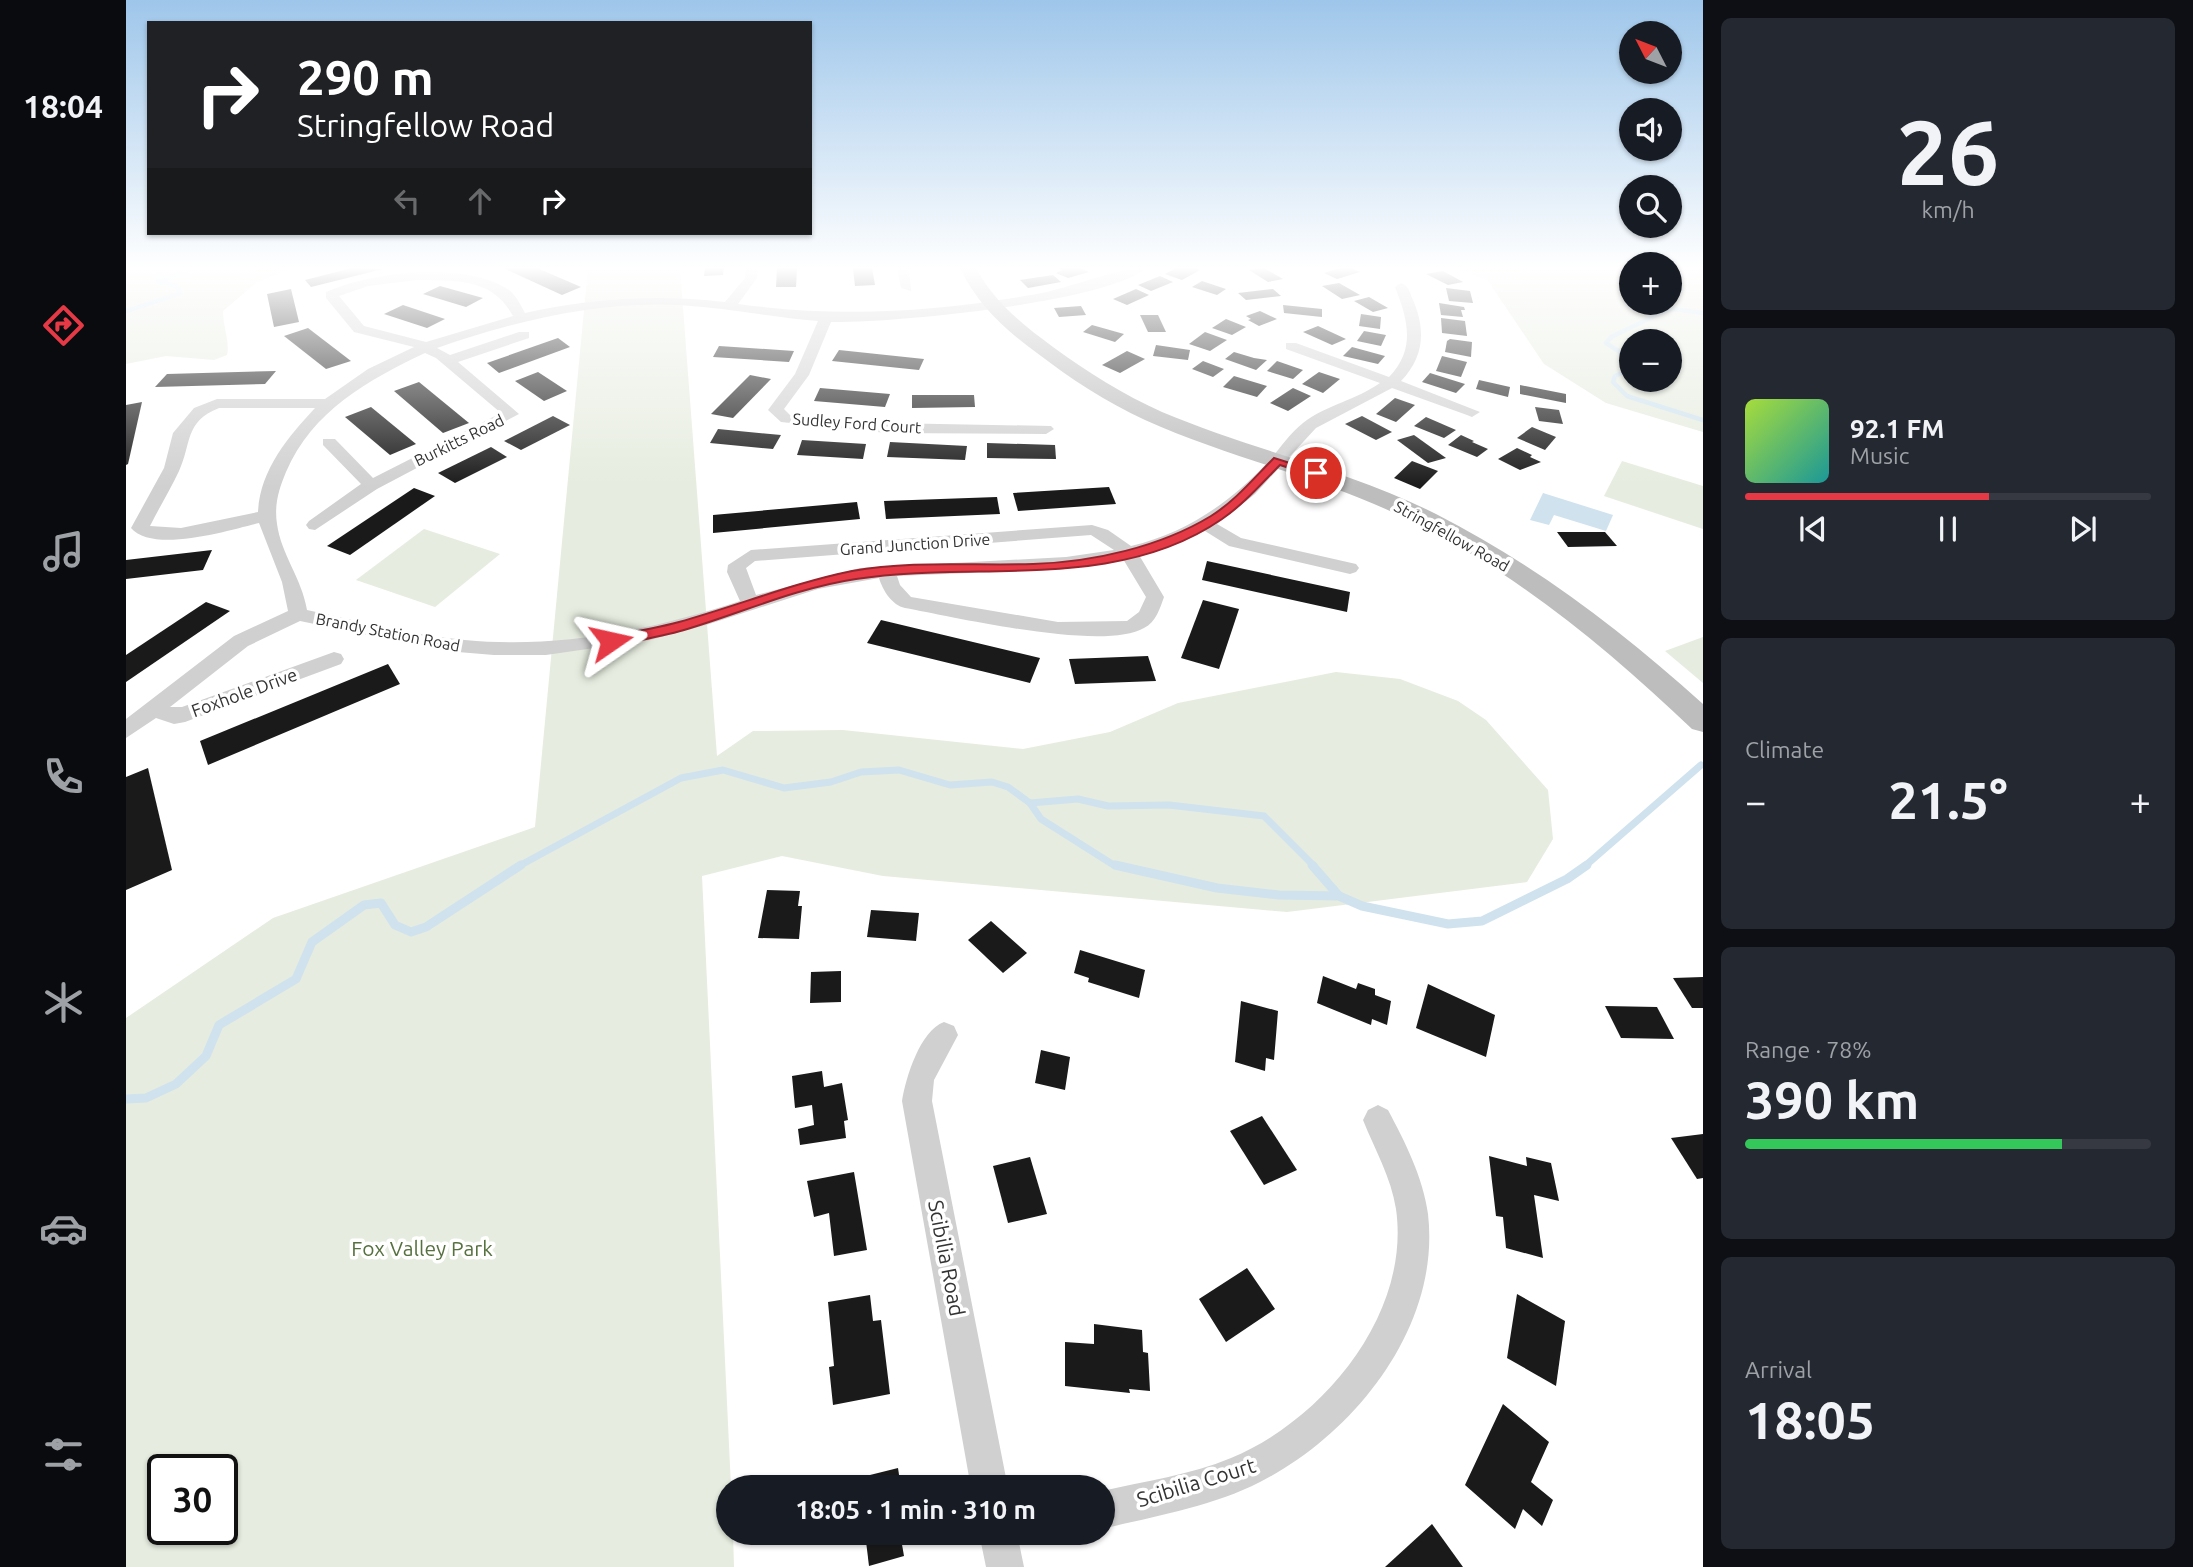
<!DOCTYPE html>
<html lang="en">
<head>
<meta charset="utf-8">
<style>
  body { margin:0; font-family:Ubuntu,sans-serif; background:#242831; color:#f1f3f6; height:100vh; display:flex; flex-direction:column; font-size:26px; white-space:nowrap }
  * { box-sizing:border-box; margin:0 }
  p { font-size:23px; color:#9ea1a6 }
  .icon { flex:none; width:38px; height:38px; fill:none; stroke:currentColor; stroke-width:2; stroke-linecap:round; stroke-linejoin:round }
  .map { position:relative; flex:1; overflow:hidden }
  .drawer { display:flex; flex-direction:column; gap:18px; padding:18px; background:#0d0f14; width:490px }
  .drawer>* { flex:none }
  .banner { position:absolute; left:21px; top:21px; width:665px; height:214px; border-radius:0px; box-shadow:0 2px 5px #0004; background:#202124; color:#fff; overflow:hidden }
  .needle { width:46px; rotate:312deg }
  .buttons { position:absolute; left:1493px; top:21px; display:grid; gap:14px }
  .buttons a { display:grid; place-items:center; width:63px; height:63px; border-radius:50%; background:#171b24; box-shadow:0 2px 5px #0004; font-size:35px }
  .speed { position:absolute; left:21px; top:1454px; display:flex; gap:14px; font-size:35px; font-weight:700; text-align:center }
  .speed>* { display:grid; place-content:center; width:91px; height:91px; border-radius:50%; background:#171b24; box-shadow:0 2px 5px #0004; line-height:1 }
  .speed .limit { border:4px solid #111; border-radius:10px; background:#fff; color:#111 }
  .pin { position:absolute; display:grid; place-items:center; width:60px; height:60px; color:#fff; margin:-30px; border:4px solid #fff; border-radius:50%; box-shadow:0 2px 7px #0007 }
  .me { position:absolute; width:77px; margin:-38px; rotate:79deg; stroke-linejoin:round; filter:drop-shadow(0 0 5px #0008) }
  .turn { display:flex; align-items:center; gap:24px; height:147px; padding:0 35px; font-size:32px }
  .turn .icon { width:91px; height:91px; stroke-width:2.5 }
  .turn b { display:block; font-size:49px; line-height:60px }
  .lanes { display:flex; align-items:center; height:66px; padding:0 35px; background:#0003; justify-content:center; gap:35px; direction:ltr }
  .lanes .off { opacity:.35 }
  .big { font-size:52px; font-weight:600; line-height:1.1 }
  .drawer .card { flex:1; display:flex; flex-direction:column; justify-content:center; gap:10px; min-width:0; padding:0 24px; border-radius:10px; background:#242831 }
  .drawer .dial { align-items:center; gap:0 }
  .dial b { font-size:91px; line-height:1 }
  .song { display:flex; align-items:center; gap:21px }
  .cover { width:84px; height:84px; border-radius:10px; background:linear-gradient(135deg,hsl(80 70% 55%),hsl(180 70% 35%)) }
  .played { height:7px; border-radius:4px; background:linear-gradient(90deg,#e63946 60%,#363941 60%) }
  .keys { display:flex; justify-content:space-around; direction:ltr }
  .heat { display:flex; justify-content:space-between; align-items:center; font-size:38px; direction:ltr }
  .charge { height:10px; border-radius:5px; background:linear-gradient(90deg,#34c759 78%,#363941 0) }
  .trip { position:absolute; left:590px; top:1475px; width:399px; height:70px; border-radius:35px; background:#171b24; box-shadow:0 2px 5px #0004; font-weight:600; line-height:70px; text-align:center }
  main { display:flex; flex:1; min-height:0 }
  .dock { display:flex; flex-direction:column; width:126px; justify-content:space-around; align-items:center; background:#090b0e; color:#9ea1a6 }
  .dock .icon { width:49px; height:49px }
  .dock .current { color:#e63946 }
  .dock b { font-size:32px; color:#f1f3f6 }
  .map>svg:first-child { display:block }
  .green { fill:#e6ecdf; fill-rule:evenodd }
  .water { fill:#cfe2ee }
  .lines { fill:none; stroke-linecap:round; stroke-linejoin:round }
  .stream-far2 { stroke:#cfe2ee; stroke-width:4.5 }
  .stream-far1 { stroke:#cfe2ee; stroke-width:7 }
  .stream { stroke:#cfe2ee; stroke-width:9 }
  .building { fill:#1a1a1a }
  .minor { fill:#d0d0d0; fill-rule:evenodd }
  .secondary { fill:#bdbdbd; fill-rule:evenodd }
  .route { fill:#e63946; stroke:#96252e; stroke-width:2 }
  .labels { text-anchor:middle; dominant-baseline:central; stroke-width:7; stroke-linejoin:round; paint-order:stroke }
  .far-street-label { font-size:16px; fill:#333; stroke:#fff }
  .street-label { font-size:18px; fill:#333; stroke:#fff }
  .near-park-label { font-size:21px; fill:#56703f; stroke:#fff }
  .near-street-label { font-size:21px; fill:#333; stroke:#fff }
</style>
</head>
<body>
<main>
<nav class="dock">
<b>18:04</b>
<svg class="icon current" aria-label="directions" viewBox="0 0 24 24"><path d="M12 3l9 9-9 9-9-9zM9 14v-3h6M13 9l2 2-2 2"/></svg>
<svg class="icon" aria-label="music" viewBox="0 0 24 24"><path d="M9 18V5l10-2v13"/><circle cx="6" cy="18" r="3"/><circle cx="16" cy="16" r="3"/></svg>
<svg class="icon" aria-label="phone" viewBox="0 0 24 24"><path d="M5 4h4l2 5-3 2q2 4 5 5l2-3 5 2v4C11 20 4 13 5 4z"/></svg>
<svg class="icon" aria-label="climate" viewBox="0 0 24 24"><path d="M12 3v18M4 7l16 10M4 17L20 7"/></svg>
<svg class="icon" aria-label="car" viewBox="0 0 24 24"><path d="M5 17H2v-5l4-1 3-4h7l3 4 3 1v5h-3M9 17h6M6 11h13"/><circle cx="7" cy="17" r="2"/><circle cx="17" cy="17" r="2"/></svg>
<svg class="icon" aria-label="filters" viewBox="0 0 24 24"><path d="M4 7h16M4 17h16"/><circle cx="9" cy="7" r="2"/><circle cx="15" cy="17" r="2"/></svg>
</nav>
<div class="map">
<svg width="1577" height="1567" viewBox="0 0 1577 1567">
  <rect width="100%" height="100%" fill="#fff"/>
  <g class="green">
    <path d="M0 268H166L130 283 97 311C97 327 104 342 101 355L88 360 40 356 0 364Z"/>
    <path d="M462 268H554L591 756 627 731 717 730 897 749 984 732 1052 703 1210 672 1274 679 1332 701 1360 720 1422 790 1427 839 1401 882 1161 912 757 876 656 856 576 876 605 1487 602 1488V1533H607L608 1567H0V1018L147 918 409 827ZM37 1470H96V1530H37Z"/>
    <path d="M1330 268H1505V303H1544V268H1577V432L1480 403 1418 364 1362 281ZM1505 341H1544V380H1505Z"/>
    <polygon points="1496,461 1577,486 1577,529 1478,496"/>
    <polygon points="298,529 374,554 309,607 230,580"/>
    <polygon points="1577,637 1577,683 1539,651"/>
  </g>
  <polygon class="water" points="1417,493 1487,515 1480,531 1428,515 1423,525 1404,520"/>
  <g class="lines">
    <g class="stream-far2">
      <polyline points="33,282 67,268"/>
      <polyline points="33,282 31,277 36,268"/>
      <polyline points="0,311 55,293 50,286 33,282"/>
      <polyline points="1505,359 1480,343 1485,337 1539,311 1548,309 1577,313"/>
      <polyline points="1505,369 1489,376 1487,382 1501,396 1577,420"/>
    </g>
    <g class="stream-far1">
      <polyline points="904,803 952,799 982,806 1043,805 1138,816 1188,866"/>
      <polyline points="393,866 555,778 597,770 658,788 705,782 735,772 773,770 824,785 866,782 882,787 904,803 915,819 986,864 996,866"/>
      <polyline points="1459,866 1575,765"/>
    </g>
    <g class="stream">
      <polyline points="989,865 1091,888 1153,895 1213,896 1236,906 1322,924 1356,921 1441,879 1461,865"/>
      <polyline points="1186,865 1213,896"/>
      <polyline points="0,1099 20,1098 50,1084 80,1056 93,1025 170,979 186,942 238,905 255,903 269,925 285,932 300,927 395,865"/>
    </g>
  </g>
  <g class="building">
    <polygon points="226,268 257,269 185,287 179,280"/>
    <polygon points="377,268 411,268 455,287 436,295"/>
    <polygon points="579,268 598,268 597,275 578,276"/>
    <polygon points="651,268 671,268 670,287 650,287"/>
    <polygon points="727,268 746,268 749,285 729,286"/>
    <polygon points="931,268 954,268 963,272 942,278 930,273 936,270"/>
    <polygon points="1050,268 1069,268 1074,270 1056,280 1039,274"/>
    <polygon points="1138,268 1157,279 1142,282 1123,270"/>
    <polygon points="1214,268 1225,268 1234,272 1211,279 1198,273"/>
    <polygon points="1317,271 1337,282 1322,285 1300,274"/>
    <polygon points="927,275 935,282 902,288 894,280"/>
    <polygon points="1034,276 1047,282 1025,291 1012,285"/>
    <polygon points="1076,281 1100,289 1091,295 1066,287"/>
    <polygon points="1213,283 1234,295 1216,299 1196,286"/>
    <polygon points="314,286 357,298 340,307 297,294"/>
    <polygon points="1320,288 1344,291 1347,303 1323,301"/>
    <polygon points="165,289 173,322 148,327 141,294"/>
    <polygon points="1010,289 1023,295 1001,305 987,299"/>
    <polygon points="1147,289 1155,296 1120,300 1112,293"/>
    <polygon points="1243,297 1262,308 1247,312 1228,301"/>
    <polygon points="1313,303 1338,307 1339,310 1335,310 1337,317 1315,315"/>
    <polygon points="277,305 319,319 301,328 258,314"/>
    <polygon points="1157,305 1196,309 1196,317 1158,313"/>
    <polygon points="955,306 960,315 933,317 928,308"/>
    <polygon points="1134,311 1151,319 1133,326 1122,320 1125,319 1120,316"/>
    <polygon points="1235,314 1255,317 1254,329 1233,326"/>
    <polygon points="1014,315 1032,315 1040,332 1022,332"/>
    <polygon points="1315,318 1339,321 1341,336 1316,333"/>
    <polygon points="1100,319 1120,327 1106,335 1086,328"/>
    <polygon points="966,325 998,334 989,342 957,332"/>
    <polygon points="1192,326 1220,339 1206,345 1177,332"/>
    <polygon points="182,328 225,361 200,369 158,336"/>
    <polygon points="1238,331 1260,335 1255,346 1231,341"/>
    <polygon points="1079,332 1101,340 1084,351 1063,344"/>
    <polygon points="432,338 444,347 373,373 361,363"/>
    <polygon points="1324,339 1346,342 1345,357 1319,352 1321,341"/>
    <polygon points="1030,345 1064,350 1062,360 1027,356"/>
    <polygon points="593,346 668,351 663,362 587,357"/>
    <polygon points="1226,347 1259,356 1252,364 1217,356"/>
    <polygon points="713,350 798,359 793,370 706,361"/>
    <polygon points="1001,351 1019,359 994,373 976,365"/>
    <polygon points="1108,352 1128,358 1141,360 1130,370 1099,359"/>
    <polygon points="1316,356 1341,362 1335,377 1310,371"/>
    <polygon points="1077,361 1098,369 1087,377 1066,369"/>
    <polygon points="1151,361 1177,370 1167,379 1141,371"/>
    <polygon points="150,371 139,384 29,387 41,374"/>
    <polygon points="412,372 441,391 418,401 389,381"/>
    <polygon points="1193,372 1214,379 1197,393 1176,384"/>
    <polygon points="1304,373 1339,384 1330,393 1296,382"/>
    <polygon points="624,375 645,379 607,418 585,414"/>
    <polygon points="1108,376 1141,386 1131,397 1097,387"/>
    <polygon points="1353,380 1384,387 1382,397 1350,389"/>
    <polygon points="293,382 343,423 317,433 268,391"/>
    <polygon points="1394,385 1440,394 1440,403 1394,394"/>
    <polygon points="694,388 764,394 759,407 688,401"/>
    <polygon points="1167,388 1185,396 1162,411 1144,403"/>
    <polygon points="786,395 848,395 849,407 786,408"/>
    <polygon points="1269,398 1289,405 1270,422 1250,414"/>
    <polygon points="16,402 2,464 0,465 0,405"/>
    <polygon points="245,407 290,444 264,455 219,417"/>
    <polygon points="1409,407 1433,410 1437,424 1413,421"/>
    <polygon points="427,416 444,425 395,450 378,441"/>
    <polygon points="1236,416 1266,432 1250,440 1219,424"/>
    <polygon points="1300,417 1330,430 1318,438 1288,426"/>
    <polygon points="1406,427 1430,437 1419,450 1391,438"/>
    <polygon points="592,429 655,435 647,449 584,443"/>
    <polygon points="1288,435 1320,458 1302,463 1271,440"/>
    <polygon points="1335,435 1348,441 1346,442 1362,449 1351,457 1322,445"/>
    <polygon points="676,440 740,444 737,459 671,455"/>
    <polygon points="764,442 841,446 839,460 761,457"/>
    <polygon points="861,443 929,445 930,459 861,458"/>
    <polygon points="365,447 381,457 329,483 312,473"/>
    <polygon points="1391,448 1406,455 1404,457 1415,462 1394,470 1372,459"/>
    <polygon points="1286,461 1312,471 1294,489 1268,478"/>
    <polygon points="983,487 990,504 892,511 887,493"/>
    <polygon points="288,488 309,496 224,555 201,546"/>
    <polygon points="871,497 874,514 760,519 758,501"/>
    <polygon points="731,502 734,519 587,533 587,515"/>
    <polygon points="1431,532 1479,532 1491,546 1442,547"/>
    <polygon points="86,550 77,570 0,579 0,560"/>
    <polygon points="1081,561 1224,592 1221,612 1076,580"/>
    <polygon points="1077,600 1113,609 1093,669 1055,658"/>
    <polygon points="80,602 104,611 0,682 0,655"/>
    <polygon points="755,620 914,658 904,683 741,643"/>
    <polygon points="1022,656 1030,681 949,684 943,659"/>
    <polygon points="262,664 274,684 82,765 74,741"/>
    <polygon points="22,768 46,870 0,890 0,777"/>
    <polygon points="641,890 674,891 672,906 676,906 673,939 632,938"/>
    <polygon points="745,910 793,913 790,941 741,937"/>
    <polygon points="865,921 901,953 877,973 842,940"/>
    <polygon points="954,950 1019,970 1013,998 962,982 963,978 948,973"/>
    <polygon points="715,971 715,1002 684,1003 685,972"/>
    <polygon points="1197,976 1230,989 1232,983 1249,989 1249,995 1265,1001 1261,1025 1246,1019 1245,1025 1191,1003"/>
    <polygon points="1577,977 1577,1008 1566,1008 1547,978"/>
    <polygon points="1302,984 1369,1015 1360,1057 1290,1028"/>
    <polygon points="1115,1001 1152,1011 1148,1060 1140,1058 1139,1071 1109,1062"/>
    <polygon points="1479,1006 1531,1007 1548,1039 1495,1038"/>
    <polygon points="915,1050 944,1057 939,1090 909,1083"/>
    <polygon points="696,1071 698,1087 716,1083 722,1120 718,1121 720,1138 674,1145 672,1129 688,1125 686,1105 669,1108 666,1076"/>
    <polygon points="1136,1116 1171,1170 1138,1185 1104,1131"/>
    <polygon points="1577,1134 1577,1178 1571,1179 1545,1138"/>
    <polygon points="1363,1156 1401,1166 1400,1157 1425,1163 1433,1201 1408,1195 1417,1258 1380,1248 1377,1217 1370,1216"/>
    <polygon points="904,1157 921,1214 882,1223 867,1166"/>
    <polygon points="728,1172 741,1250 708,1256 703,1213 688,1217 681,1181"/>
    <polygon points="1121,1268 1149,1309 1100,1342 1073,1299"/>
    <polygon points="1391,1294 1439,1321 1430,1386 1381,1358"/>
    <polygon points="744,1295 747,1321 755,1320 764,1394 707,1405 703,1367 708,1366 702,1302"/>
    <polygon points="968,1324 1016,1330 1017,1352 1022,1353 1024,1391 1003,1389 1004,1393 939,1386 939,1342 968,1344"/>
    <polygon points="1377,1404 1423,1442 1405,1482 1427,1500 1416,1526 1397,1509 1389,1529 1339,1485"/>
    <polygon points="772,1468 775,1488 733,1488 732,1478"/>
    <polygon points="1306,1524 1337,1567 1259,1567"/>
    <polygon points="739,1533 774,1533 778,1556 743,1566"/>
  </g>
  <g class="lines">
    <g class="minor">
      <path d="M620 268H632L631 278 612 304C717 318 806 312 911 294 944 288 990 268 1020 268 980 303 763 323 705 322L683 375 658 409 664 415 761 423 925 426 928 429 920 434 761 433 655 422 642 410 669 374 692 321C646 317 600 308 553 305 470 301 389 321 311 348L324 355 393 332H403V338L332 362 393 414 251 489 189 530 183 529 180 525 183 521 235 484 197 445V439H209L247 478 375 413 310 358 299 353C242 380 186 411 160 472 153 489 148 504 151 524 155 554 176 579 181 610 233 621 286 635 339 640 432 649 526 630 614 601L601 572 602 565 625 550 966 525 982 530 1005 546C1060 533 1102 504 1141 463 1153 450 1163 434 1177 423 1200 405 1230 400 1254 383L1160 349V343H1170L1263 377C1290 349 1282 320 1269 287L1275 283C1283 286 1284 293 1287 300 1300 330 1298 357 1275 381L1354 412 1346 417 1341 415 1266 388 1190 428 1129 494 1091 524 1115 538 1230 564 1233 568 1230 572 1224 574 1103 546 1079 531 1013 555 1038 597C1034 608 1030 622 1018 628 977 652 829 617 779 608 766 605 757 591 753 578L692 589 580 625 524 640 420 655H368L320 651 174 621 122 646 44 707H56L208 652 215 654 218 659 215 664 59 722 48 724 30 718 0 738V719L108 636 162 611 156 582 133 523C104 530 27 554 5 528L38 468 47 433 68 408 91 399H199L242 369 288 347 228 332 200 298V292C245 272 335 261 380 288 389 293 394 304 399 313 465 298 532 294 599 302L619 278ZM290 280C330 281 366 277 387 316L300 342 238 326 213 296 242 286ZM93 408H189C162 437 134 470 132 512L55 528 24 526C33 508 44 490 53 471 66 443 58 422 93 408ZM965 535 988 550 940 557 734 568 630 595 620 568 629 561ZM997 559 1020 597 1013 612 1001 621 932 622 785 597 774 585 771 576 940 569Z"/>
      <polygon points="771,268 783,268 785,291 775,288"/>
      <path d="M818 1022 828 1026 832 1035 808 1080 806 1101 882 1488H845L776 1101C780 1077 794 1031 818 1022Z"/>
      <path d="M1252 1105 1262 1110C1279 1142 1297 1177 1302 1214 1315 1326 1229 1434 1134 1482 1085 1507 1029 1516 976 1529V1491C1019 1481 1064 1475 1105 1458 1197 1420 1285 1314 1270 1209 1265 1177 1249 1150 1237 1120L1242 1110Z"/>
      <polygon points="853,1533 891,1533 898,1567 860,1567"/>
    </g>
    <path class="secondary" d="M834 268H850C868 302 897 325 927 347 961 372 998 395 1036 412 1126 450 1223 470 1310 514 1408 564 1495 630 1577 704V732L1566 729C1483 650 1394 576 1291 524 1204 479 1108 460 1019 420 980 402 945 379 911 353 879 330 851 304 834 268Z"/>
  </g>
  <linearGradient id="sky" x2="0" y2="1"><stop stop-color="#9ec6ea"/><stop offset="0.55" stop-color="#fff"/><stop offset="1" stop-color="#fff" stop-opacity="0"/></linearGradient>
  <rect width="1577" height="487" fill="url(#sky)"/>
  <path class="route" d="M1148 458 1196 473 1190 477 1154 465C1135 484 1118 504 1096 519 989 593 850 560 730 579 670 588 615 613 558 630 534 637 509 641 485 646L478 641 485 636C508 632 531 628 553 622 611 606 667 583 726 571 786 560 847 566 907 564 967 562 1034 547 1085 516 1109 501 1128 478 1148 458Z"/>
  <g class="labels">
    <g class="far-street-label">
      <text transform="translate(731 423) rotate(4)">Sudley Ford Court</text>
      <text transform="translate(333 440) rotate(-26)">Burkitts Road</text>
      <text transform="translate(1326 536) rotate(29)">Stringfellow Road</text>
      <text transform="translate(789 544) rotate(-4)">Grand Junction Drive</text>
      <text transform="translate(262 632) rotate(11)">Brandy Station Road</text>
    </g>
    <g class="street-label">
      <text transform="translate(118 692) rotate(-20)">Foxhole Drive</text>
    </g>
    <g class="near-park-label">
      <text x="296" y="1248">Fox Valley Park</text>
    </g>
    <g class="near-street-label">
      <text transform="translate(821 1258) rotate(79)">Scibilia Road</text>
      <text transform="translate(1070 1482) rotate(-17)">Scibilia Court</text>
    </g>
  </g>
</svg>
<div class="buttons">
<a><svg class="needle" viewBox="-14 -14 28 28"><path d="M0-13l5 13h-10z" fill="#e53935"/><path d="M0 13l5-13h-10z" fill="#9ea1a6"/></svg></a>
<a><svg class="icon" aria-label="sound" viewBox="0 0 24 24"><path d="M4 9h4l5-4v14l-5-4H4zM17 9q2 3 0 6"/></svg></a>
<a><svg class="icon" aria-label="search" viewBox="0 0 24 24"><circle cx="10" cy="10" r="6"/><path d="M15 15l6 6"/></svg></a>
<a>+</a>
<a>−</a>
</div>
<div class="speed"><div class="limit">30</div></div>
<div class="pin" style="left:1190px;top:473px;background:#d93025"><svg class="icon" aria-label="arrive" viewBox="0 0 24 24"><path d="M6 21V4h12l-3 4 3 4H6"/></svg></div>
<svg class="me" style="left:485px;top:641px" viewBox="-20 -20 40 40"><path d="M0-17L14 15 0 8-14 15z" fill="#e63946" stroke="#fff" stroke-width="4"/></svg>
<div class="trip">18:05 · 1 min · 310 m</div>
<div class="banner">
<div class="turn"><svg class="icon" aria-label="right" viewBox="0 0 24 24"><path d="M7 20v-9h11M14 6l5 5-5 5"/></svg><div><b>290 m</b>Stringfellow Road</div></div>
<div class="lanes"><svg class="icon off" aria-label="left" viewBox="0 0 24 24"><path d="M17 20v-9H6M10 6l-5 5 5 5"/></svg><svg class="icon off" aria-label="ahead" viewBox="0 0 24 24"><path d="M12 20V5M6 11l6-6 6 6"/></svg><svg class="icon" aria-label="right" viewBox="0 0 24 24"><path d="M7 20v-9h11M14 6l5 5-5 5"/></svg></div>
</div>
</div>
<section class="drawer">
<div class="card dial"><b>26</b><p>km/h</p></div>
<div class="card">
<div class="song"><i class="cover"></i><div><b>92.1 FM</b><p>Music</p></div></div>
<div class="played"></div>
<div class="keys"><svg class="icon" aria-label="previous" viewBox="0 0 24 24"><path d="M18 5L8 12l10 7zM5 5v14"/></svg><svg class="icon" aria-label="pause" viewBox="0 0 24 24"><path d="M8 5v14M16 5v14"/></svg><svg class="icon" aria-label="next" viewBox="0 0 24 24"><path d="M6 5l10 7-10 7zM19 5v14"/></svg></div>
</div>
<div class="card"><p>Climate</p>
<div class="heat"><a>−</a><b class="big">21.5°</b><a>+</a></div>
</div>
<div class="card"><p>Range · 78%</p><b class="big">390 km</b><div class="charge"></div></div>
<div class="card"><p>Arrival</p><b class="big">18:05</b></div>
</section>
</main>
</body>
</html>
